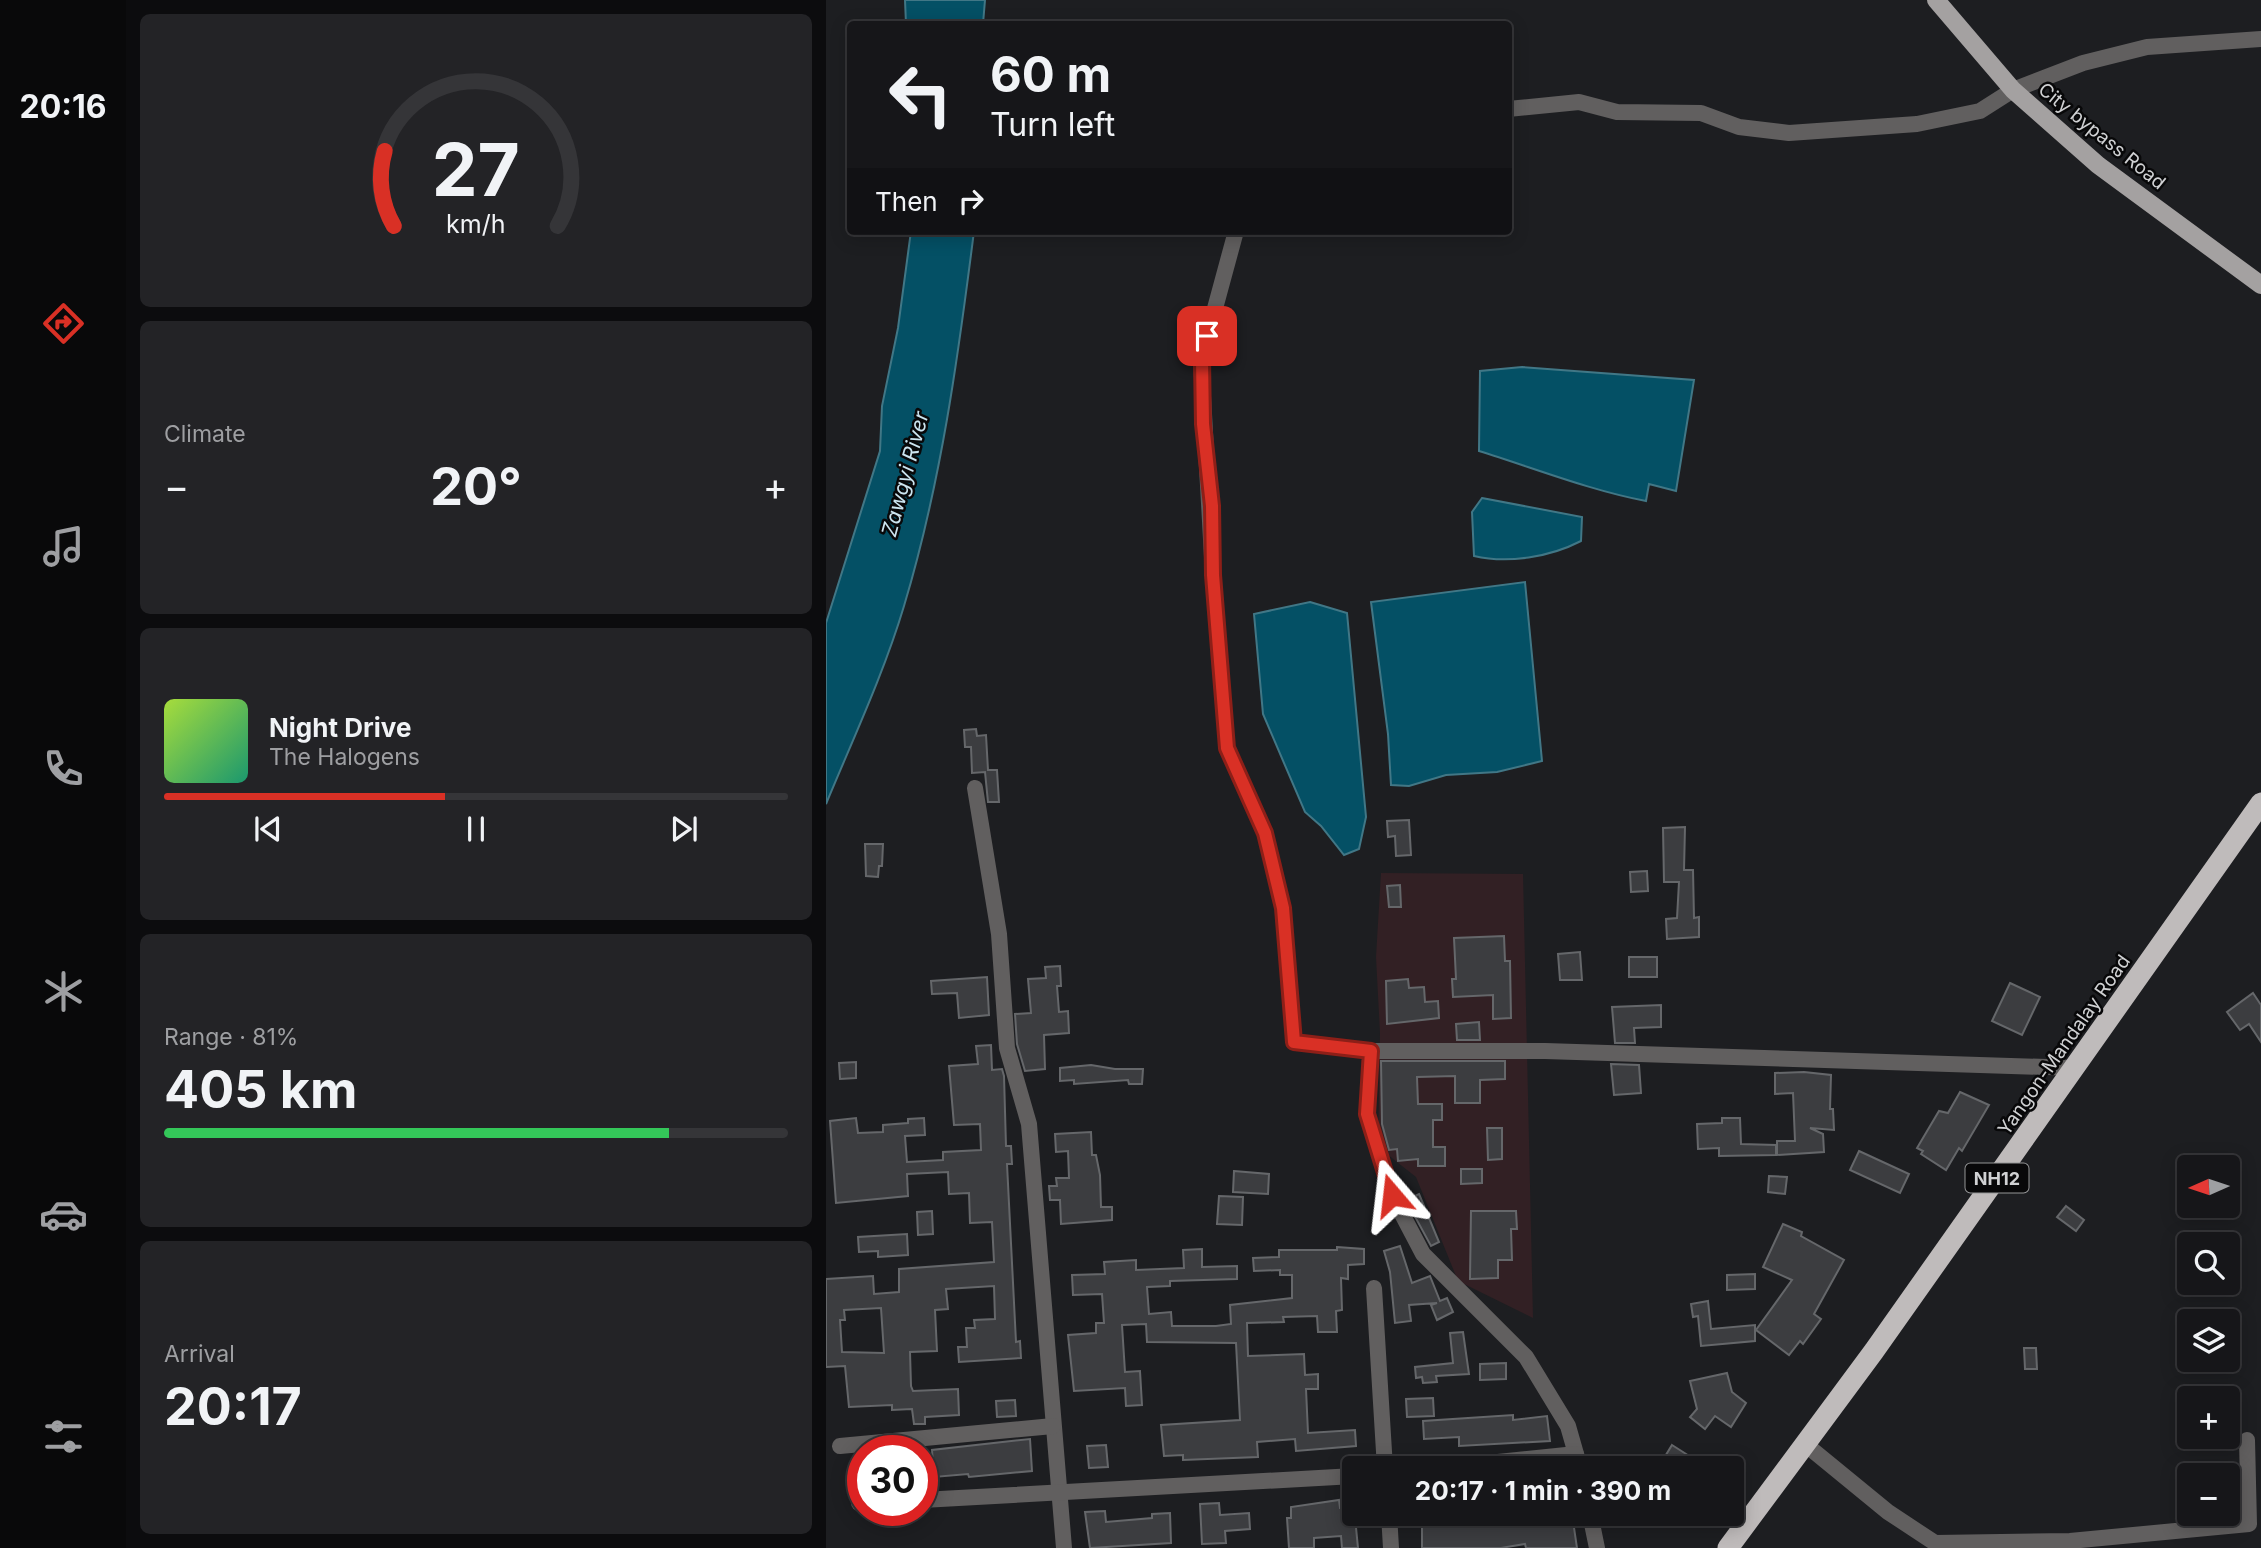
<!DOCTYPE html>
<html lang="en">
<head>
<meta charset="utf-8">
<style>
  body { margin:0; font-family:Inter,sans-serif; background:#232326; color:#f1f3f6; height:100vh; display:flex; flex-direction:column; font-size:26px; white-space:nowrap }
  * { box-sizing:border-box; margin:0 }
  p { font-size:23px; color:#9e9fa2 }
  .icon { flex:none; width:38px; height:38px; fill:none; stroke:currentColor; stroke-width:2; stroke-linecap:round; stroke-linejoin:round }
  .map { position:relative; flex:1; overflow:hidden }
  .panel { display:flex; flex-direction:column; gap:14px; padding:14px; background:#0c0c0e; width:700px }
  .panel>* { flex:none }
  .banner { position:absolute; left:21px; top:21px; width:665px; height:214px; border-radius:7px; box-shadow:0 4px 18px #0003,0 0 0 2px #353538; background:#161619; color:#f1f3f6; overflow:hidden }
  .needle { width:46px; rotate:267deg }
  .tools { position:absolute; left:1351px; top:1155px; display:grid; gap:14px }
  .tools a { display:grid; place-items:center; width:63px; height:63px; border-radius:7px; background:#161619; box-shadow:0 4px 18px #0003,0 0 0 2px #353538; font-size:35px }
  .speed { position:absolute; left:21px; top:1435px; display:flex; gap:14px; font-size:35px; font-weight:700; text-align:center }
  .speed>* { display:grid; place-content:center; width:91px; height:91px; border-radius:50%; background:#161619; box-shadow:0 4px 18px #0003,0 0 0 2px #353538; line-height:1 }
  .speed .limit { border:10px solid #d22; background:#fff; color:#111 }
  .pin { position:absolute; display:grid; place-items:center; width:60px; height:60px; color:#fff; margin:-30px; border-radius:14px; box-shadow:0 4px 10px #0006 }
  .me { position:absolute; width:77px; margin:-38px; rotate:343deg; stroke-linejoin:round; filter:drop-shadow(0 0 5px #0008) }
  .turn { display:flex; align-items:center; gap:24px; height:147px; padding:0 28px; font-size:32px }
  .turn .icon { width:91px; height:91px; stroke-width:2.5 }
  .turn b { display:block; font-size:49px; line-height:60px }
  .then { display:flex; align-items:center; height:66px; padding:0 28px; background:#0003; gap:14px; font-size:26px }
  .big { font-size:52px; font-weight:700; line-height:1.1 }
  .panel .widget { flex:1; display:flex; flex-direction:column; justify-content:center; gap:10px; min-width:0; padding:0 24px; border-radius:10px; background:#232326 }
  .panel .dial { align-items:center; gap:0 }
  .dial svg { height:182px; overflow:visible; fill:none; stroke:#353538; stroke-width:7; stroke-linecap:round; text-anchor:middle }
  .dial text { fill:#f1f3f6; stroke:none }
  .song { display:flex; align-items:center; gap:21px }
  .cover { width:84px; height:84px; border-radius:10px; background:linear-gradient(135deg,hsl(80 70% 55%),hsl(160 70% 35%)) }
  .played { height:7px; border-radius:4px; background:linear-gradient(90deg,#d93025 45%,#353538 45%) }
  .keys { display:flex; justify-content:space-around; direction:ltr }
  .heat { display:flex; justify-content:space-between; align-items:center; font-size:38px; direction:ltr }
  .charge { height:10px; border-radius:5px; background:linear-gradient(90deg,#34c759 81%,#353538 0) }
  .trip { position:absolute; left:516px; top:1456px; width:402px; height:70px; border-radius:7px; background:#161619; box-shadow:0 4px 18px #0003,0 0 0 2px #353538; font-weight:700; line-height:70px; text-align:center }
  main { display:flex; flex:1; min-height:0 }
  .tabs { display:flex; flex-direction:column; width:126px; justify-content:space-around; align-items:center; background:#09090a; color:#9e9fa2 }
  .tabs .icon { width:49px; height:49px }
  .tabs .current { color:#d93025 }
  .tabs b { font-size:32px; color:#f1f3f6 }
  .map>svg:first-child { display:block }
  .industrial { fill:#322024 }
  .water { fill:#045065; stroke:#417786; stroke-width:2 }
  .building { fill:#3c3d40; stroke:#65676a; stroke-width:2; fill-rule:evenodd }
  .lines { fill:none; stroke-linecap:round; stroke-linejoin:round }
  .minor { stroke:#615f5f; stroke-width:16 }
  .major { stroke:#a4a1a1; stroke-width:18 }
  .highway { stroke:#bfbbbb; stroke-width:21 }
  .route-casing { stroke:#8d1f18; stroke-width:18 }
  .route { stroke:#d93025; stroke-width:12 }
  .labels { text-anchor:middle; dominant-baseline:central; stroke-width:5; stroke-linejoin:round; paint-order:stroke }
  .shield { fill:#080809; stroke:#949596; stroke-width:2 }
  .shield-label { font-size:18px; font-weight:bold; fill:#d0d1d3 }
  .street-label { font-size:19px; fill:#d0d1d3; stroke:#080809 }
  .water-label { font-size:21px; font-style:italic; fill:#cce5f0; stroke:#080809 }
</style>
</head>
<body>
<main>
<nav class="tabs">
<b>20:16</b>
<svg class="icon current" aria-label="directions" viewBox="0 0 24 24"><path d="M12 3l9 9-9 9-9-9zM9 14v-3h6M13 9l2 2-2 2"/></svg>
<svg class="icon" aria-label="music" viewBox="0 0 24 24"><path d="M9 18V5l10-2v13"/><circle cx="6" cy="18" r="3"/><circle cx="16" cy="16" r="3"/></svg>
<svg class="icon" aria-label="phone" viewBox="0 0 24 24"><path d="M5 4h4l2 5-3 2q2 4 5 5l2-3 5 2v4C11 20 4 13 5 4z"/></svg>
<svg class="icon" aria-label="climate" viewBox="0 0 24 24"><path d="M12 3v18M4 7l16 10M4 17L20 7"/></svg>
<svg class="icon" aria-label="car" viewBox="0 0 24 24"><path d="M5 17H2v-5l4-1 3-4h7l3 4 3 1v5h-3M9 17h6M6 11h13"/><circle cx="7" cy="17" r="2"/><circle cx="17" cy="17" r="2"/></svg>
<svg class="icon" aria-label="filters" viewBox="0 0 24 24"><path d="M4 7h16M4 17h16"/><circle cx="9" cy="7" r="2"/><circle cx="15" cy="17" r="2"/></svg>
</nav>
<section class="panel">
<div class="widget dial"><svg viewBox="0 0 100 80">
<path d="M14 69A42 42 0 1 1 86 69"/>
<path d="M14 69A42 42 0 0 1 10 36" stroke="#d93025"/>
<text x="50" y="56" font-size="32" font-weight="700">27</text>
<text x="50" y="72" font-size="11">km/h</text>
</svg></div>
<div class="widget"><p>Climate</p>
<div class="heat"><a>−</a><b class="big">20°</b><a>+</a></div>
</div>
<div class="widget">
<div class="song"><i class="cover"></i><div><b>Night Drive</b><p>The Halogens</p></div></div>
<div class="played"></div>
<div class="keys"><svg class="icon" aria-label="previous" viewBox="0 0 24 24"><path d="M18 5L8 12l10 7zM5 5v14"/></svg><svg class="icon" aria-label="pause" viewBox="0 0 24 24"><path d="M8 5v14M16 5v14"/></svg><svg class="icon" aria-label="next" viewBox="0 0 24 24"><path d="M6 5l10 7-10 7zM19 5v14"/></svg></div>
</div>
<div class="widget"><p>Range · 81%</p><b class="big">405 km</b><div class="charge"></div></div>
<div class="widget"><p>Arrival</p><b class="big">20:17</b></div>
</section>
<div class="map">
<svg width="1435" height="1548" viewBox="0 0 1435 1548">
  <rect width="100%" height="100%" fill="#1d1e21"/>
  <polygon class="industrial" points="555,873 697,874 707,1318 632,1281 590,1177 552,1147 554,1033 550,957"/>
  <g class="water">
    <polygon points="79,0 159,0 157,24 80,24"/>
    <path d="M85 231H148C132 358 115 483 78 606 58 673 27 739 0 804V623L54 451 56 406 72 328Z"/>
    <path d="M696 367 868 380 850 491 823 484 820 501C763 490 708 468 653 451L654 371Z"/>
    <path d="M656 498 756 517 755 541C724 557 682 564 648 556L646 512Z"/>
    <polygon points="699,582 716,761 671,772 620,775 583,786 565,785 562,734 545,602"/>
    <polygon points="484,602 521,613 540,817 533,849 518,855 495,826 479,812 437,714 428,614"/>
  </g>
  <g class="building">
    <polygon points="150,729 151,736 160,735 162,770 171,770 173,802 162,802 159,772 146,773 145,747 139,747 138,730"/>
    <polygon points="583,820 585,855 570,856 569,836 562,837 561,821"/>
    <polygon points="859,827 858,870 867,870 868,918 873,917 873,937 841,939 840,919 851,918 853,882 838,882 837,828"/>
    <polygon points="39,844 57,844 56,866 53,866 52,877 40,876"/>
    <polygon points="821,871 822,891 805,892 804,872"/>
    <polygon points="574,885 575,907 563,907 561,886"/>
    <polygon points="678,936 679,961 684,961 685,1018 667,1019 667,995 627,997 626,979 630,979 628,938"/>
    <polygon points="754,952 756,980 734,980 732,954"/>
    <rect x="803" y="957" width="28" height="20"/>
    <polygon points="234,966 235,986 231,986 233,1012 242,1011 243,1033 218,1035 219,1069 199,1071 191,1044 189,1014 205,1013 202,979 220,978 219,967"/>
    <polygon points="161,977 163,1015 133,1018 131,993 106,994 105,981"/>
    <polygon points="582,979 583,988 598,987 599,1002 612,1001 613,1018 561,1024 560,981"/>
    <polygon points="1184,983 1214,997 1196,1035 1166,1021"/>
    <polygon points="1427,993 1435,1005 1435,1042 1423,1024 1414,1030 1401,1012"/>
    <polygon points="835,1005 835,1027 808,1028 809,1043 789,1043 786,1007"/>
    <polygon points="653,1022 654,1040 631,1040 630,1024"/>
    <path d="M165 1045 166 1070 176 1069 178 1076 180 1146H185L186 1164H181L190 1342 194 1341 195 1358 133 1362 132 1347H141L140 1328H149L148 1320 169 1319 168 1286 120 1289 122 1309 109 1310 111 1351 84 1352 85 1386 87 1391 132 1389 133 1415 99 1417V1424H88L86 1409 66 1410V1405L23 1407 19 1366 0 1367V1279L47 1276 48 1294 73 1292V1269L168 1262 166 1222 144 1223 143 1193 123 1194 122 1172 81 1174 82 1196 10 1203 4 1121 30 1118 32 1133 57 1132V1125L82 1123V1119L98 1118 99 1135 79 1136 81 1162 117 1160V1152L155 1150 154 1124 128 1125 123 1066 152 1064 150 1046ZM55 1308 58 1353 16 1352 14 1320H19L18 1310Z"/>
    <polygon points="555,1061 679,1061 679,1079 654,1080 654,1103 629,1103 629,1076 591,1077 592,1104 616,1104 616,1120 607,1120 607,1147 619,1147 619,1166 592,1166 592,1159 572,1161 571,1149 563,1150 556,1124"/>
    <polygon points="30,1062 30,1078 14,1079 13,1063"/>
    <polygon points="785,1064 813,1065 815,1093 788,1095"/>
    <polygon points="265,1065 289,1069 317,1069 316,1084 303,1084 302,1080 248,1084 248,1080 234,1081 234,1068"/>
    <polygon points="978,1072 1005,1075 1004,1109 1007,1109 1008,1130 984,1128 997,1134 998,1152 951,1155 951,1141 969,1141 967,1093 949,1094 949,1073"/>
    <polygon points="1134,1092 1163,1105 1136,1151 1133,1148 1120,1170 1095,1154 1097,1151 1091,1148 1113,1111 1122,1113"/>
    <polygon points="896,1118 914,1118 915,1144 950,1145 950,1155 893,1156 893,1148 872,1149 871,1124 896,1123"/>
    <polygon points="661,1128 676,1128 676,1159 662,1160"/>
    <polygon points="265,1132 266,1155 270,1155 274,1175 275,1207 286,1207 286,1220 235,1224 234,1200 224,1200 223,1186 231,1186 230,1178 243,1178 242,1151 230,1152 229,1134"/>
    <polygon points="1033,1151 1083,1174 1074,1193 1024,1170"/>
    <polygon points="635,1169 656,1169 656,1183 635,1184"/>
    <polygon points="408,1171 443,1174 442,1194 407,1192"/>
    <polygon points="943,1176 961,1177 959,1194 942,1192"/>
    <polygon points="593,1194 613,1242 605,1246 580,1200"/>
    <polygon points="393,1196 417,1197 416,1225 391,1224"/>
    <polygon points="1240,1206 1258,1220 1250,1231 1231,1217"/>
    <polygon points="106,1211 107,1234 92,1235 91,1212"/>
    <polygon points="645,1211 690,1211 691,1229 685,1229 686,1260 672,1260 672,1278 644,1279"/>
    <polygon points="957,1224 976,1232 975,1236 1018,1260 988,1314 995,1319 977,1344 974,1341 963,1355 930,1330 966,1280 937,1267"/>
    <polygon points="81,1234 82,1255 52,1257 52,1251 33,1252 32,1237"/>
    <polygon points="574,1246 586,1283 604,1276 614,1301 621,1298 627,1312 611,1320 605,1305 611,1303 583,1305 585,1321 569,1323 564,1272 558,1251"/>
    <polygon points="511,1247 538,1249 538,1264 522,1265 522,1279 515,1278 516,1310 510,1311 511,1332 492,1332 491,1316 457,1317 458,1322 421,1323 422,1356 478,1354 479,1375 492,1374 492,1389 480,1389 482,1433 529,1430 530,1446 470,1451 469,1439 431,1442 432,1457 357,1460 357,1455 338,1456 335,1425 414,1420 410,1343 321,1342 320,1324 296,1325 299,1372 314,1371 316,1405 300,1406 299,1388 248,1391 242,1335 270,1333 270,1323 278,1323 276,1294 247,1295 246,1275 279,1274 278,1262 310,1260 310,1270 358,1268 357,1250 376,1249 376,1267 411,1266 411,1279 344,1281 344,1286 321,1287 323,1314 345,1312 346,1326 390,1326 405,1324 404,1305 466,1298 466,1275 454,1275 454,1270 428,1271 427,1258 453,1257 453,1250 511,1250"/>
    <polygon points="929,1274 929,1289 901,1290 901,1275"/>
    <polygon points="882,1301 885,1329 929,1325 929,1341 875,1346 872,1316 867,1317 865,1304"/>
    <polygon points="637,1332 643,1374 610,1376 611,1382 597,1383 596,1377 590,1378 589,1367 627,1363 624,1333"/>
    <polygon points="1198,1348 1210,1348 1211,1369 1199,1369"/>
    <polygon points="680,1363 680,1379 654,1380 654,1364"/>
    <polygon points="901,1373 906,1392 920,1403 905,1427 889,1416 879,1429 864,1417 871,1409 864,1381"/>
    <polygon points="607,1398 608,1416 581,1417 580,1399"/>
    <polygon points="189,1400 190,1416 171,1417 170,1401"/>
    <polygon points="687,1415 687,1420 721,1416 724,1441 633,1446 633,1437 598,1439 597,1421"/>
    <polygon points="204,1439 206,1471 143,1477 142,1474 108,1477 106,1450"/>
    <polygon points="280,1445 282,1467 263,1468 261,1446"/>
    <polygon points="846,1445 882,1468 832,1468"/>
    <polygon points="513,1500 514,1508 528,1507 532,1548 516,1548 515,1536 488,1538 488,1548 463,1548 461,1518 465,1518 465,1507"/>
    <polygon points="393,1503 394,1515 423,1513 424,1529 399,1531 400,1543 376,1544 374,1504"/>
    <polygon points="279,1511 280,1522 326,1518 326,1514 344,1513 345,1543 264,1548 259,1512"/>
    <polygon points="596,1514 746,1514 751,1548 700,1548 699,1544 675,1548 596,1548"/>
  </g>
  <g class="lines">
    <g class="minor">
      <polyline points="682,109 753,102 791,112 875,113 913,127 963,133 1091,124 1154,111 1187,90 1257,63 1321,47 1435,39"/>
      <polyline points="410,231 375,360 387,575 401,748 439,833 457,908 468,1042 545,1051 719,1051 1250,1068"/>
      <polyline points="149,788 173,934 181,1048 203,1124 238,1548"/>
      <polyline points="545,1051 541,1114 566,1195 597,1254 700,1357 742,1426 754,1468"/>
      <polyline points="548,1288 559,1468"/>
      <polyline points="979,1444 1062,1512 1109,1543 1244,1541 1423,1524 1421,1440"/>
      <polyline points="14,1446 227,1426"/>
      <polyline points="614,1468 750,1454"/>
      <polyline points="96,1500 528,1476"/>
      <polyline points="33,1503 37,1503"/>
      <polyline points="563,1514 565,1548"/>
      <polyline points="764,1514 771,1548"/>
    </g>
    <polyline class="major" points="1110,0 1187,90 1272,165 1435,285"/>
    <polyline class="highway" points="902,1548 1048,1351 1435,803"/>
  </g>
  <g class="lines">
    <g class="route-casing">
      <polyline id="route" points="381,336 376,360 377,424 386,506 387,575 401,748 439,833 457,908 468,1042 545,1051 541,1114 566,1195"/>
    </g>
    <use href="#route" class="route"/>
  </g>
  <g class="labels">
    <rect class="shield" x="1139.5" y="1163.5" width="63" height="29" rx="5"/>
    <g class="shield-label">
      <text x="1171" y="1178">NH12</text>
    </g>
    <g class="street-label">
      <text transform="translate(1276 136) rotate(39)">City bypass Road</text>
      <text transform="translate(1238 1045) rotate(-55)">Yangon-Mandalay Road</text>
    </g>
    <g class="water-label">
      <text transform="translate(79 474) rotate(-75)">Zawgyi River</text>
    </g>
  </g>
</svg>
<div class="tools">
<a><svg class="needle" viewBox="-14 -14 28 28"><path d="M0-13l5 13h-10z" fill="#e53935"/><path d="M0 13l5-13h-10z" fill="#9e9fa2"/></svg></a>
<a><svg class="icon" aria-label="search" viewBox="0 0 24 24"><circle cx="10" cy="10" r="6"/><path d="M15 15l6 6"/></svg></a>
<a><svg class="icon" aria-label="layers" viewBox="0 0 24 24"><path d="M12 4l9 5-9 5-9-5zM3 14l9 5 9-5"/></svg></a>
<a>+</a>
<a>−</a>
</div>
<div class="speed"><div class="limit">30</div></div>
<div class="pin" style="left:381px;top:336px;background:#d93025"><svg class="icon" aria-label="arrive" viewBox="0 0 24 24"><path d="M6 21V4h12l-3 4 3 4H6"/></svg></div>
<svg class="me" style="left:566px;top:1195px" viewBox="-20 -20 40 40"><path d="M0-17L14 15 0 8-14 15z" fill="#d93025" stroke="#fff" stroke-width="4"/></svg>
<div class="trip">20:17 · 1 min · 390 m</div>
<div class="banner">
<div class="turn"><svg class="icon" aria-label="left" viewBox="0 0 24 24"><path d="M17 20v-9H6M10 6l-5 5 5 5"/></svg><div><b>60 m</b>Turn left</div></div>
<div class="then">Then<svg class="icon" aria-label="right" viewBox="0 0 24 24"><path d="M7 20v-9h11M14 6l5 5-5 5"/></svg></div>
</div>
</div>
</main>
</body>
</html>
